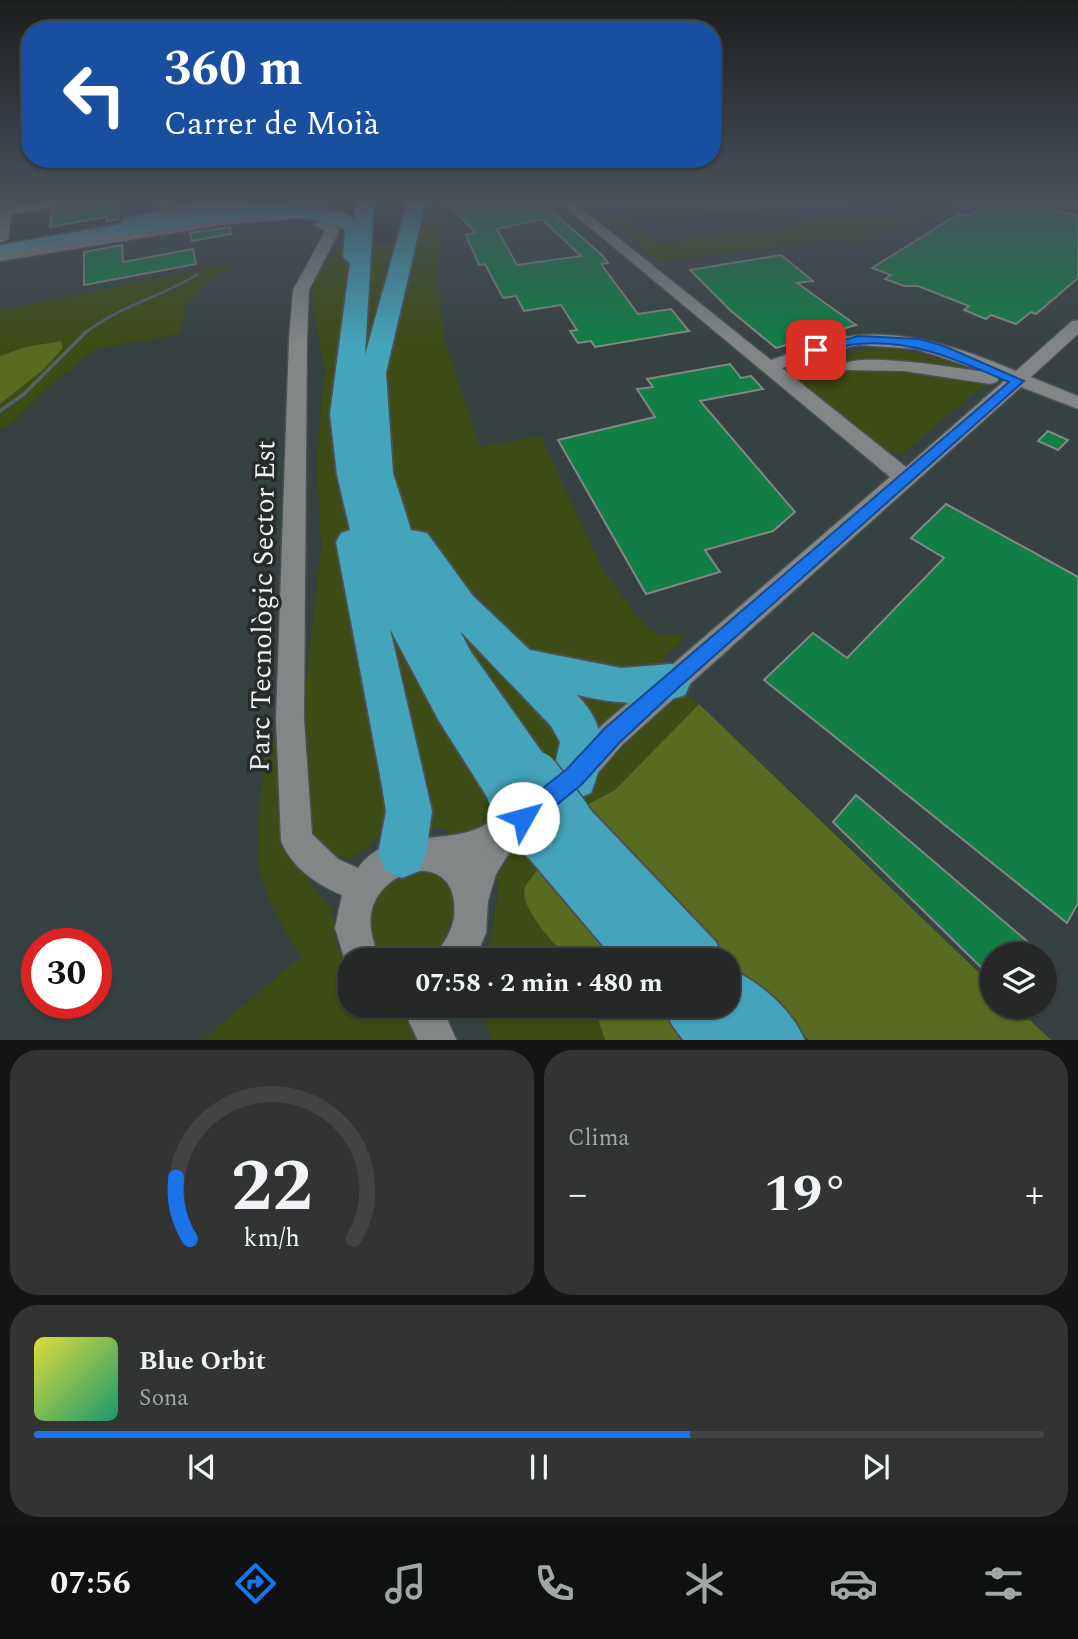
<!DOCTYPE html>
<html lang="es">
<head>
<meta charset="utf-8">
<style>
  body { margin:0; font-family:Spectral,serif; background:#313433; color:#f1f3f6; height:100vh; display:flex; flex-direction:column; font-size:26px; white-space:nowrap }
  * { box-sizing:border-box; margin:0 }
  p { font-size:23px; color:#a3a6a7 }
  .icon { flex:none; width:38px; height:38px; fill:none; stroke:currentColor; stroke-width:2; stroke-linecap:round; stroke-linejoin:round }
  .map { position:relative; height:1040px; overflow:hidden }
  .drawer { display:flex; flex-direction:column; gap:10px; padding:10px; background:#141615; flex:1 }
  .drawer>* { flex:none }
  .banner { position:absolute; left:21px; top:21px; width:700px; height:147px; border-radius:28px; box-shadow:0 2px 5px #0004,0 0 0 2px #424444; background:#1a4fa0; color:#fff; overflow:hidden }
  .fabs { position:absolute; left:980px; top:942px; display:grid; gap:14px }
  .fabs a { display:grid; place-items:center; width:77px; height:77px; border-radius:50%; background:#252827; box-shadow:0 2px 5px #0004,0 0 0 2px #424444; font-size:35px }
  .speed { position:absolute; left:21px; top:928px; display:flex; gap:14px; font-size:35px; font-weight:700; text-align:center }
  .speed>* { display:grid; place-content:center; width:91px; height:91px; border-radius:50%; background:#252827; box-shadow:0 2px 5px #0004,0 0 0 2px #424444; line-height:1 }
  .speed .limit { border:10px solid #d22; background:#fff; color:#111 }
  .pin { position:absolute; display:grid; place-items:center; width:60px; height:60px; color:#fff; margin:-30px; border-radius:14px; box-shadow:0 4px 10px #0006 }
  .me { position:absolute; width:77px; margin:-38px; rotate:52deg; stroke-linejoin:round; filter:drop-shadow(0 0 5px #0008) }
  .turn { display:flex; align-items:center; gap:24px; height:147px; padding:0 28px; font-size:32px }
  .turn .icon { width:91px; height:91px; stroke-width:2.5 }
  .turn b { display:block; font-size:49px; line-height:60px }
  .big { font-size:52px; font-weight:700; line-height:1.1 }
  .drawer .tile { flex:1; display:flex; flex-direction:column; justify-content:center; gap:10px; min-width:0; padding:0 24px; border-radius:28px; background:#313433 }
  .drawer .dial { align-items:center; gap:0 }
  .dial svg { height:182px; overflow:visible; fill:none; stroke:#424444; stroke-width:7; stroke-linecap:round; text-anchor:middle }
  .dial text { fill:#f1f3f6; stroke:none }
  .song { display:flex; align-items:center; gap:21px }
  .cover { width:84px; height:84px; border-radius:10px; background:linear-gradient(135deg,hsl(60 70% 55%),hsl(160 70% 35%)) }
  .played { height:7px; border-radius:4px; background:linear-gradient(90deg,#1a73e8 65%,#424444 65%) }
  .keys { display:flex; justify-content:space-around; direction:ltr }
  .heat { display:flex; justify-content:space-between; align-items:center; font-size:38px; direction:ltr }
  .drawer .tiles { flex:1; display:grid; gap:10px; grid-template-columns:1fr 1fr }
  .tile:last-child { grid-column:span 2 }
  .trip { position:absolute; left:338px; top:948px; width:402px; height:70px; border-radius:28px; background:#252827; box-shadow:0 2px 5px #0004,0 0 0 2px #424444; font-weight:700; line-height:70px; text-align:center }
  .tab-bar { display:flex; height:112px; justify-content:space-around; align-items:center; background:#0f1010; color:#a3a6a7 }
  .tab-bar .icon { width:49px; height:49px }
  .tab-bar .selected { color:#1a73e8 }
  .tab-bar b { font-size:32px; color:#f1f3f6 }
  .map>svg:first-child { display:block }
  .built { fill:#364241; fill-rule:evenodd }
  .green { fill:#3d4b14 }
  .forest { fill:#586b20 }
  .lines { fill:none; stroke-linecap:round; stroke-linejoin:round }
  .stream-far1 { stroke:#506271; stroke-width:2.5 }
  .stream { stroke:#506271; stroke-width:3.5 }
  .building { fill:#117e45; stroke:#848785; stroke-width:2; fill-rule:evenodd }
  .minor-casing { stroke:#4d5050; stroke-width:3 }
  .major-casing { stroke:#4d5050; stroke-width:4 }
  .highway-casing { stroke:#4d5050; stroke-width:4 }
  .minor { fill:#828686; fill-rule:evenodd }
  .major { fill:#5d98a6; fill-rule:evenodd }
  .highway { fill:#44a4bc; fill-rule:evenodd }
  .highway-bridge-casing { stroke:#4d5050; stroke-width:52; stroke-linecap:butt }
  .highway-bridge { stroke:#44a4bc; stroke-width:49 }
  .route { fill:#1a73e8; stroke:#114b97; stroke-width:2 }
  .labels { text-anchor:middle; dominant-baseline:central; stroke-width:7; stroke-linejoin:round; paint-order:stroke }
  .street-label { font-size:28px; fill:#f2f4f4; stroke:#272b2a }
</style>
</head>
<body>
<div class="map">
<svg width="1078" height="1041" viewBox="0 0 1078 1041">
  <rect width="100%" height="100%" fill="#313534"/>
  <g class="built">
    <polygon points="428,200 1078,200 1078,1040 1051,1040 1015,1006 1045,1006 1045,954 992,954 992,985 699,704 653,669 387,395 404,279"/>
    <path d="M276 215 342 223 340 243 313 310 325 372 321 400 317 468 321 547 306 683 305 795 368 848 382 833 443 828 499 884 487 961H350V1006H479L492 1040H0V429L12 423 52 384 95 349 180 334 187 303 212 278 236 263 0 310V258ZM37 943H96V1003H37Z"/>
  </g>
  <g class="green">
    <polygon points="428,200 438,200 444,209 443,233 436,272 445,342 480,447 541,436 605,575 611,579 633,612 656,634 686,636 653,669 699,704 615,790 582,807 599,829 728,961 621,961 538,869 539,924 570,961 487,961 499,884 443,828 382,833 368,848 350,858 328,854 315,838 305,795 306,683 321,547 317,468 321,400 325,372 313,310 314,279 340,243 414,243"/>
    <polygon points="846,200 962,200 847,245 837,239 659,262 597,210 631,221 655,241 667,244 732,229 747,234 813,220"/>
    <polygon points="239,262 212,278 187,303 180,334 95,349 52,384 12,423 0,429 0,404 43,370 63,348 60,341 25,347 0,356 0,310"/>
    <path d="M887 348C917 352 965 362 989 381L902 454 883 448 793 376 789 368 863 350Z"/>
    <path d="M280 738 278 778 281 830 313 887 330 907 335 922 336 945 350 974V1006H397L406 1012 424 1040 201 1041 301 957C285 932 268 904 261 874 254 840 262 773 269 739Z"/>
    <path d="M420 868C427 870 435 873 441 877 466 896 455 946 429 959 418 964 398 961 385 961L370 945 366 914 384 881Z"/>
    <polygon points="594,1006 605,1040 492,1040 479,1007"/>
  </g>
  <g class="forest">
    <path d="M769 200H796C776 211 718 216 697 207Z"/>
    <polygon points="61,341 63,348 43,370 0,404 0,356 25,347"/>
    <polygon points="699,704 992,985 992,1006 1015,1006 1051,1040 809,1040 785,1019 599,829 582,807 615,790"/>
    <path d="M538 869 621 961H570C557 946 518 908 525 887 528 881 535 874 538 869Z"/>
    <polygon points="594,1006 664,1006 696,1040 605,1040"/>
  </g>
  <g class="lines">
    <path class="stream-far1" d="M84 334C118 306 162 297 198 274"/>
    <polyline class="stream" points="0,411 24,394 86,332"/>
  </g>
  <g class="building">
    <polygon points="105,200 105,203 117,203 119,219 107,221 106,217 50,227 52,211 83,207 91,201"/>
    <path d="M475 200H539L602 255 608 263 601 264 638 314 671 309 689 331 595 347 591 341 578 343 570 331 577 330 561 305 524 311 516 296 503 298 485 264 479 265 466 235 476 233 449 205ZM542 219 581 256 517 265 497 229Z"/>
    <polygon points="1005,200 1023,200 1078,216 1078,278 1036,314 1031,312 1016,324 991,315 986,319 964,310 969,306 918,286 904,286 885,279 891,275 872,268 960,213 968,216 990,202 998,204"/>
    <polygon points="230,227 231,234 192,241 190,233"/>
    <polygon points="122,245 123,262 193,249 196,264 84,285 84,252"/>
    <polygon points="781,255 813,281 797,283 856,325 776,348 731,311 690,270"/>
    <polygon points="730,364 741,378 751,376 763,389 700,401 795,512 773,531 705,550 720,572 646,594 558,440 655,417 637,389 653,387 647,379"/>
    <polygon points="1048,431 1068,440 1058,450 1038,441"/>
    <polygon points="946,504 1078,577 1078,903 1067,923 764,680 813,633 847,658 944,558 911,538"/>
    <polygon points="856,795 1042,954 992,954 992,978 833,822"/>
  </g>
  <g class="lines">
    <g class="minor-casing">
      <g id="minor">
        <polygon points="57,200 89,200 83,204 11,214 8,239 0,243 0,208"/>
        <polygon points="160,200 172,200 173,207 215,200 243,200 237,204 167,216 160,212"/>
        <path d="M557 200H571L771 360C799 350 829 337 859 335 914 331 966 350 1016 371L1072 321 1078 320V334L1031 377 1078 396V409L1021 387 622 745 591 781 580 785 569 781 565 770 569 759 602 725 890 477ZM859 345 916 349 986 372C962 369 855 350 841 366L844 370 904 371 990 384 997 382 999 377 1005 380 906 467 782 368 830 351Z"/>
        <polygon points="297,211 304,215 302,218 222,225 0,261 0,253 222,217"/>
        <path d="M321 220 336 224 339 231 309 290 307 338 304 719 312 834 338 859 358 868C386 829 435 844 474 830 495 822 510 805 530 796L541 801 546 812 541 823 516 842 496 874 488 901 486 933 474 961H434C440 945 452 934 454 917 462 841 362 869 371 929 372 940 377 951 380 961H350L349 974 335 928 342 895C316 884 292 868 281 841L276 719 289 338 293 290 325 231 314 224Z"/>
        <polygon points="402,1006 441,1006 457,1041 418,1041"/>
      </g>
    </g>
    <g class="major-casing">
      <polygon id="major" points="224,200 251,200 251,203 303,200 295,205 226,217 220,215 219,210 154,222 153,229 147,230 0,255 0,245 122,224 123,218 129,217"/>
    </g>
    <g class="highway-casing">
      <g id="highway">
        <path d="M356 200H374L365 355 408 200H426L386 373 393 473 411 530 427 533 473 596 530 650 621 668 671 664 685 669 691 682 685 695C649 708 614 703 577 695 607 725 606 755 591 793L576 799 583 802 716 942 723 961H616L527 856 520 839 527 822 545 816 551 802 566 795 559 793 555 782 551 792 534 797 528 811 512 818 496 811 439 721 390 629 432 811 426 854 419 871 402 878 385 871 378 854 386 811 382 786 336 542 341 533 350 530 337 475 330 414 350 263 343 257 345 230C295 201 177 228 119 236L112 234 109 230 112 226 119 224C180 216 300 189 355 219ZM460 631 551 726 560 742 554 769 471 652Z"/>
        <path d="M728 968C759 981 792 1009 805 1041H684L672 1025 664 1006H728Z"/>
      </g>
    </g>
    <use href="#minor" class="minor"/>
    <use href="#major" class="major"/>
    <use href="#highway" class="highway"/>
    <g class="highway-bridge-casing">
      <g id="highway-bridge">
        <polyline points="535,776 567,818"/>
        <polyline points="512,795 544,839"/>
      </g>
    </g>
    <use href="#highway-bridge" class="highway-bridge"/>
  </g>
  <linearGradient id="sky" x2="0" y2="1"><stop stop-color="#1b1d1d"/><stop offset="0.58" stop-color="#48515c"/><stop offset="1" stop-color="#48515c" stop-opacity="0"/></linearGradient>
  <rect width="1078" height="345" fill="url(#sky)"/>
  <path class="route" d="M858 336 919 339 944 346 1024 381 678 688 620 742 582 784 531 826 523 829 515 826 512 818 515 810 567 769 605 728 1009 382C959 361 914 339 858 344 844 345 830 350 816 353L810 350Z"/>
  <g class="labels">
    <g class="street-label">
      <text transform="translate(263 606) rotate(-89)">Parc Tecnològic Sector Est</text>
    </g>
  </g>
</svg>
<div class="fabs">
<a><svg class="icon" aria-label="layers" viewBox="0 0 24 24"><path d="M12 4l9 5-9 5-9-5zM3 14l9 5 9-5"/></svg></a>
</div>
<div class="speed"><div class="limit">30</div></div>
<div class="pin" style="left:816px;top:350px;background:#d93025"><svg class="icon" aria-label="arrive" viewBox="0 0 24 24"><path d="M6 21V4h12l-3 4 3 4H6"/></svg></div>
<svg class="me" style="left:523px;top:818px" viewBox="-20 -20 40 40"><circle r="19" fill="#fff"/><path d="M0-13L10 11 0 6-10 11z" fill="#1a73e8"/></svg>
<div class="trip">07:58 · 2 min · 480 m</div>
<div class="banner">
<div class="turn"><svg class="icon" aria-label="left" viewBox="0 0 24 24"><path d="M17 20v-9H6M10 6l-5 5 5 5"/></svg><div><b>360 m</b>Carrer de Moià</div></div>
</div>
</div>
<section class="drawer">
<div class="tiles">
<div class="tile dial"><svg viewBox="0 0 100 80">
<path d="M14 69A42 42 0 1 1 86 69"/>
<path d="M14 69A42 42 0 0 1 8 42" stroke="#1a73e8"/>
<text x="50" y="56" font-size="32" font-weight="700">22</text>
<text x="50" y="72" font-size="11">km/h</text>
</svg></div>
<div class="tile"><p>Clima</p>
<div class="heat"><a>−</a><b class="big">19°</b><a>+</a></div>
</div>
<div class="tile">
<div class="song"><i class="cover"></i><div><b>Blue Orbit</b><p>Sona</p></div></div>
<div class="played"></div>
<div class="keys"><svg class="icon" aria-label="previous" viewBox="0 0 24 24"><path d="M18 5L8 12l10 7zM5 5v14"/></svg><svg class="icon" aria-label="pause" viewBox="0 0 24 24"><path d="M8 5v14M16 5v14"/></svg><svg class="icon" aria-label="next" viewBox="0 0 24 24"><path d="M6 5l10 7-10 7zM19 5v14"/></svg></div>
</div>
</div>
</section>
<nav class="tab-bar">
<b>07:56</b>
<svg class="icon selected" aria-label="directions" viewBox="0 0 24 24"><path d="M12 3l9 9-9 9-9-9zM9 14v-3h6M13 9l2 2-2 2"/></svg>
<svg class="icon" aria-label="music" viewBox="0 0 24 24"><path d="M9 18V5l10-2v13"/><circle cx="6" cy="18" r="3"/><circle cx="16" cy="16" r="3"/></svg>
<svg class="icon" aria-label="phone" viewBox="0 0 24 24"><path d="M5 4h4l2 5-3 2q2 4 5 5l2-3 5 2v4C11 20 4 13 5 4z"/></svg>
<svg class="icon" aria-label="climate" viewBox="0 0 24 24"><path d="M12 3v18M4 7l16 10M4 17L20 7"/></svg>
<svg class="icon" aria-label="car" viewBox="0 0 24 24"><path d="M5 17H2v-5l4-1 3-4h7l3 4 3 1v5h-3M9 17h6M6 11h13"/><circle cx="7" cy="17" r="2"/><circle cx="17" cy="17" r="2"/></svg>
<svg class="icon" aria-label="filters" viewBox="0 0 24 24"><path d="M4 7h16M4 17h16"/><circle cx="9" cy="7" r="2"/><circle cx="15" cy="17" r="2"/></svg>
</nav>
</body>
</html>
